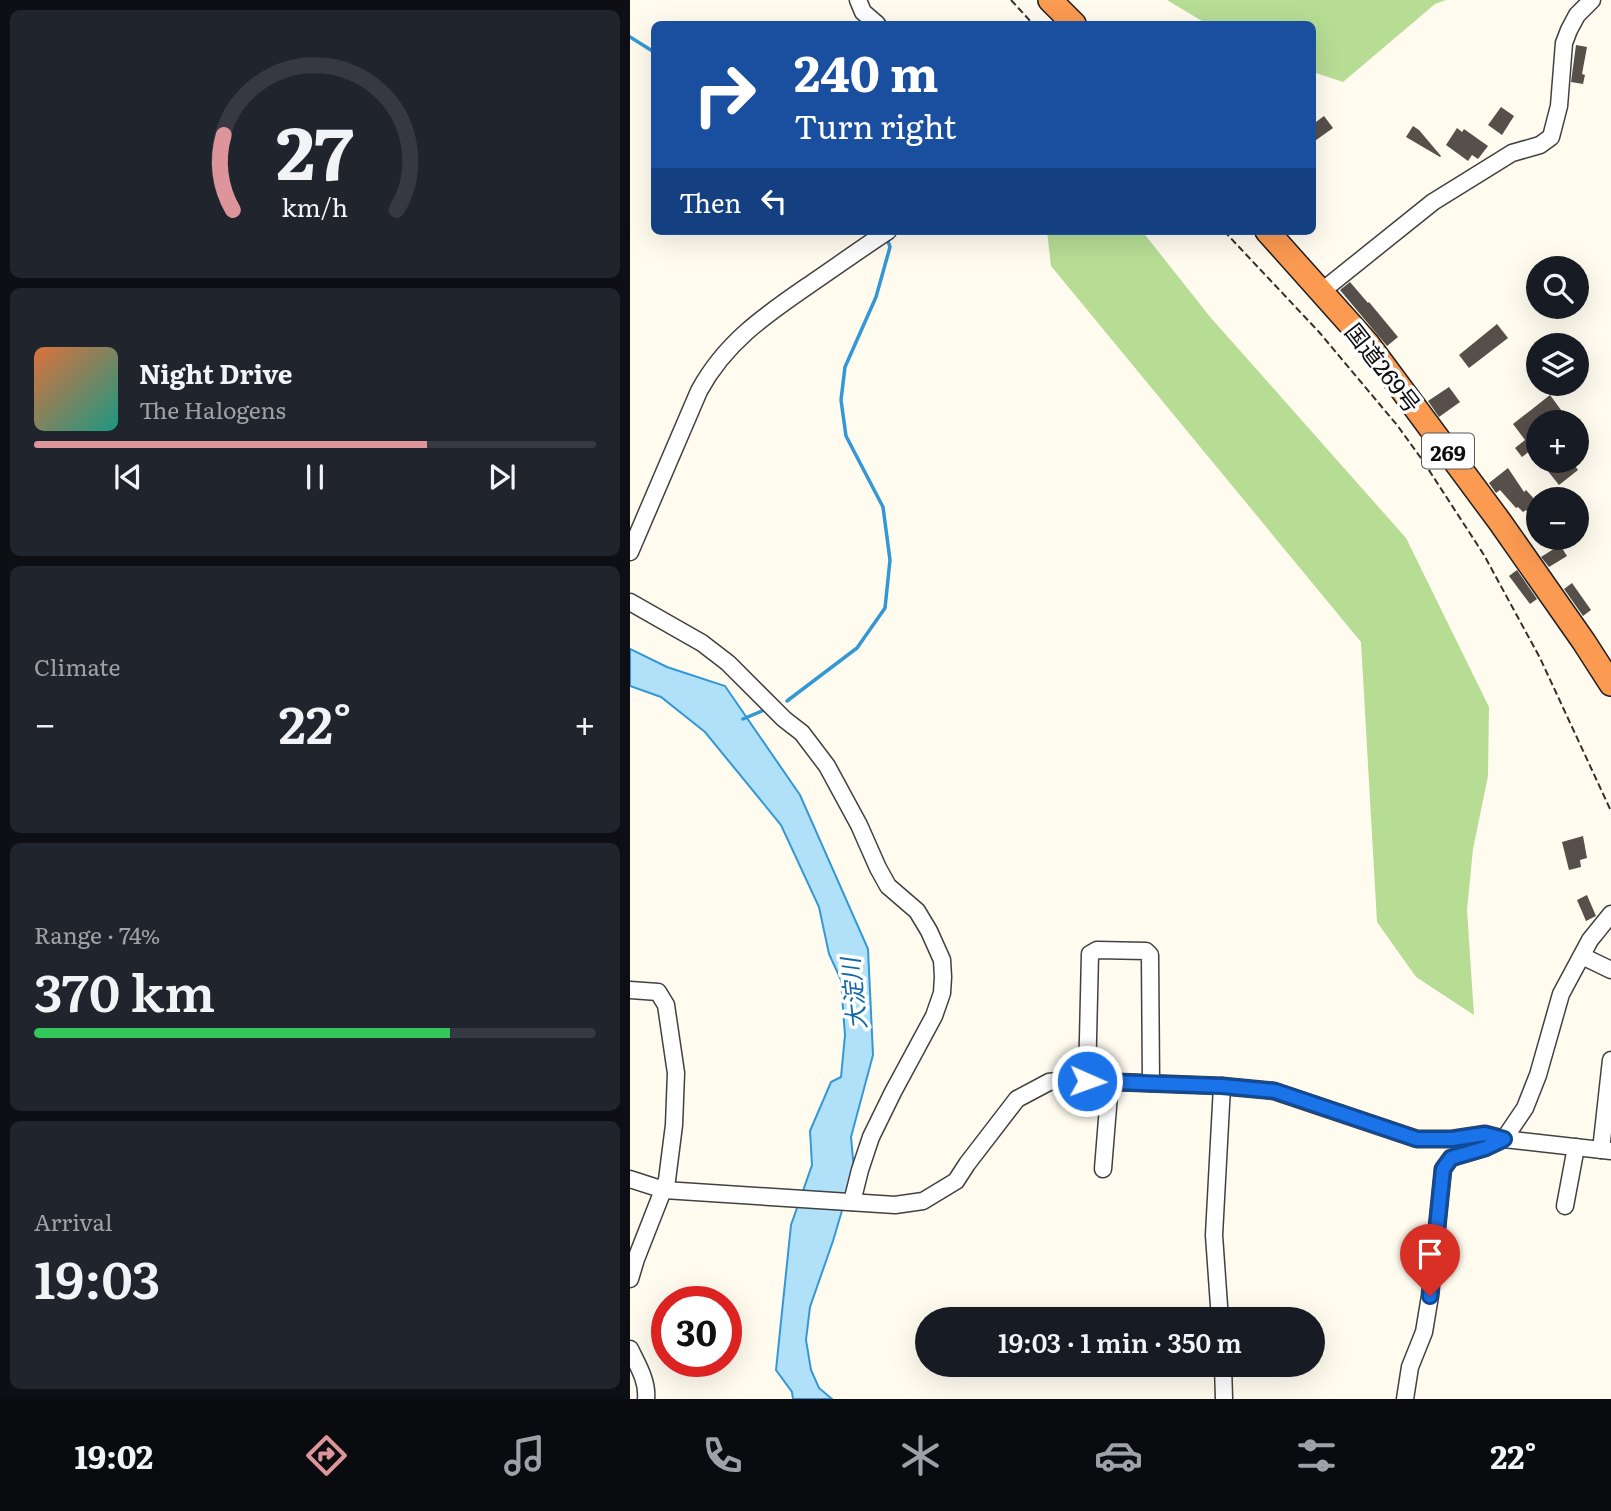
<!DOCTYPE html>
<html lang="en">
<head>
<meta charset="utf-8">
<style>
  body { margin:0; font-family:Literata,"Noto Sans JP",serif; background:#20242c; color:#f1f3f6; height:100vh; display:flex; flex-direction:column; font-size:26px; white-space:nowrap }
  * { box-sizing:border-box; margin:0 }
  p { font-size:23px; color:#9ea1a6 }
  .icon { flex:none; width:38px; height:38px; fill:none; stroke:currentColor; stroke-width:2; stroke-linecap:round; stroke-linejoin:round }
  .map { position:relative; flex:1; overflow:hidden }
  .side { display:flex; flex-direction:column; gap:10px; padding:10px; background:#0d0f14; width:630px }
  .side>* { flex:none }
  .guide { position:absolute; left:21px; top:21px; width:665px; height:214px; border-radius:10px; box-shadow:0 7px 28px #0002; background:#1a4fa0; color:#fff; overflow:hidden }
  .tools { position:absolute; left:896px; top:256px; display:grid; gap:14px }
  .tools a { display:grid; place-items:center; width:63px; height:63px; border-radius:50%; background:#171b24; box-shadow:0 7px 28px #0002; font-size:35px }
  .speed { position:absolute; left:21px; top:1286px; display:flex; gap:14px; font-size:35px; font-weight:700; text-align:center }
  .speed>* { display:grid; place-content:center; width:91px; height:91px; border-radius:50%; background:#171b24; box-shadow:0 7px 28px #0002; line-height:1 }
  .speed .limit { border:10px solid #d22; background:#fff; color:#111 }
  .pin { position:absolute; display:grid; place-items:center; width:60px; height:60px; color:#fff; margin:-72px -30px; border-radius:50% 50% 50% 0; rotate:-45deg; box-shadow:0 0 7px #0007 }
  .pin .icon { rotate:45deg }
  .me { position:absolute; width:77px; margin:-38px; rotate:92deg; stroke-linejoin:round; filter:drop-shadow(0 0 5px #0008) }
  .turn { display:flex; align-items:center; gap:24px; height:147px; padding:0 28px; font-size:32px }
  .turn .icon { width:91px; height:91px; stroke-width:2.5 }
  .turn b { display:block; font-size:49px; line-height:60px }
  .then { display:flex; align-items:center; height:66px; padding:0 28px; background:#0003; gap:14px; font-size:26px }
  .big { font-size:52px; font-weight:600; line-height:1.1 }
  .side .tile { flex:1; display:flex; flex-direction:column; justify-content:center; gap:10px; min-width:0; padding:0 24px; border-radius:10px; background:#20242c }
  .side .dial { align-items:center; gap:0 }
  .dial svg { height:182px; overflow:visible; fill:none; stroke:#363941; stroke-width:7; stroke-linecap:round; text-anchor:middle }
  .dial text { fill:#f1f3f6; stroke:none }
  .song { display:flex; align-items:center; gap:21px }
  .cover { width:84px; height:84px; border-radius:10px; background:linear-gradient(135deg,hsl(20 70% 55%),hsl(170 70% 35%)) }
  .played { height:7px; border-radius:4px; background:linear-gradient(90deg,#dd949b 70%,#363941 70%) }
  .keys { display:flex; justify-content:space-around; direction:ltr }
  .heat { display:flex; justify-content:space-between; align-items:center; font-size:38px; direction:ltr }
  .charge { height:10px; border-radius:5px; background:linear-gradient(90deg,#34c759 74%,#363941 0) }
  .trip { position:absolute; left:285px; top:1307px; width:410px; height:70px; border-radius:35px; background:#171b24; box-shadow:0 7px 28px #0002; font-weight:600; line-height:70px; text-align:center }
  .tab-bar { display:flex; height:112px; justify-content:space-around; align-items:center; background:#090b0e; color:#9ea1a6 }
  .tab-bar .icon { width:49px; height:49px }
  .tab-bar .selected { color:#dd949b }
  .tab-bar b { font-size:32px; color:#f1f3f6 }
  main { display:flex; flex:1; min-height:0 }
  .map>svg:first-child { display:block }
  .forest { fill:#b7dd95 }
  .water { fill:#b1e0f9; stroke:#3498d4; stroke-width:2 }
  .lines { fill:none; stroke-linecap:round; stroke-linejoin:round }
  .stream { stroke:#3498d4; stroke-width:3.5 }
  .building { fill:#574f4a }
  .minor-casing { stroke:#414141; stroke-width:19 }
  .highway-casing { stroke:#1f1f1f; stroke-width:26 }
  .path { stroke:#303030; stroke-width:2; stroke-dasharray:7 3.5; stroke-linecap:butt }
  .minor { stroke:#fff; stroke-width:16 }
  .highway { stroke:#fb9a51; stroke-width:23 }
  .route-casing { stroke:#114b97; stroke-width:18 }
  .route { stroke:#1a73e8; stroke-width:12 }
  .labels { text-anchor:middle; dominant-baseline:central; stroke-width:7; stroke-linejoin:round; paint-order:stroke }
  .shield { fill:#fff; stroke:#565656; stroke-width:2 }
  .shield-label { font-size:21px; font-weight:bold; fill:#0e0e0e }
  .street-label { font-size:23px; fill:#0e0e0e; stroke:#fff }
  .water-label { font-size:24px; font-style:italic; fill:#1169a6; stroke:#fff }
</style>
</head>
<body>
<main>
<section class="side">
<div class="tile dial"><svg viewBox="0 0 100 80">
<path d="M14 69A42 42 0 1 1 86 69"/>
<path d="M14 69A42 42 0 0 1 10 36" stroke="#dd949b"/>
<text x="50" y="56" font-size="32" font-weight="700">27</text>
<text x="50" y="72" font-size="11">km/h</text>
</svg></div>
<div class="tile">
<div class="song"><i class="cover"></i><div><b>Night Drive</b><p>The Halogens</p></div></div>
<div class="played"></div>
<div class="keys"><svg class="icon" aria-label="previous" viewBox="0 0 24 24"><path d="M18 5L8 12l10 7zM5 5v14"/></svg><svg class="icon" aria-label="pause" viewBox="0 0 24 24"><path d="M8 5v14M16 5v14"/></svg><svg class="icon" aria-label="next" viewBox="0 0 24 24"><path d="M6 5l10 7-10 7zM19 5v14"/></svg></div>
</div>
<div class="tile"><p>Climate</p>
<div class="heat"><a>−</a><b class="big">22°</b><a>+</a></div>
</div>
<div class="tile"><p>Range · 74%</p><b class="big">370 km</b><div class="charge"></div></div>
<div class="tile"><p>Arrival</p><b class="big">19:03</b></div>
</section>
<div class="map">
<svg width="981" height="1399" viewBox="0 0 981 1399">
  <rect width="100%" height="100%" fill="#fffbef"/>
  <g class="forest">
    <polygon points="537,0 816,0 805,4 713,82 683,72 682,24 577,24"/>
    <polygon points="417,231 512,231 581,318 776,538 859,707 858,776 843,849 837,910 844,1015 786,977 747,922 731,642 421,266"/>
  </g>
  <polygon class="water" points="0,649 37,667 95,686 170,795 238,949 243,1055 221,1137 224,1170 203,1241 180,1307 176,1340 181,1370 189,1388 202,1399 163,1399 162,1392 146,1370 161,1225 182,1165 180,1131 201,1082 211,1077 215,1035 211,980 199,954 189,907 151,825 75,732 31,697 0,686"/>
  <g class="lines">
    <g class="stream">
      <polyline points="0,37 24,52"/>
      <polyline points="157,701 227,648 255,608 260,560 253,507 216,436 211,400 215,367 246,297 260,247 257,238"/>
      <polyline points="113,719 134,710"/>
    </g>
  </g>
  <g class="building">
    <polygon points="946,45 957,47 952,74 955,75 953,84 941,82"/>
    <polygon points="871,107 884,116 872,135 858,125"/>
    <polygon points="694,116 703,128 682,143 682,125"/>
    <polygon points="783,126 789,130 811,156 810,157 776,137"/>
    <polygon points="827,128 832,132 834,129 858,146 848,159 842,155 838,161 816,145"/>
    <polygon points="720,282 738,303 739,302 768,337 757,346 710,290"/>
    <polygon points="867,324 878,338 839,368 829,355"/>
    <polygon points="819,387 830,402 809,417 798,401"/>
    <polygon points="920,395 934,414 924,422 908,422 908,459 901,450 892,457 885,448 895,440 883,424"/>
    <polygon points="909,460 941,460 948,470 929,485"/>
    <polygon points="878,468 894,492 896,490 908,503 908,529 896,510 893,512 888,507 886,508 870,490 866,493 859,483"/>
    <polygon points="930,545 937,556 919,567 911,557"/>
    <polygon points="887,570 907,599 900,604 879,576"/>
    <polygon points="942,583 961,610 953,616 934,589"/>
    <polygon points="953,836 957,858 950,860 951,867 939,870 932,842"/>
    <polygon points="957,895 966,916 956,921 947,900"/>
  </g>
  <g class="lines">
    <g class="minor-casing">
      <g id="minor">
        <polyline points="228,0 233,12 247,24"/>
        <polyline points="692,291 803,202 882,153 910,145 921,137 929,106 934,43 939,30 947,15 962,0"/>
        <path d="M0 552 69 391C96 341 137 314 182 283 207 266 232 248 258 231"/>
        <polyline points="0,602 72,643 98,663 154,719 172,733 197,766 229,825 248,868 258,886 287,911 299,931 312,960 313,977 312,993 304,1016 263,1092 241,1137 230,1170 222,1202"/>
        <polyline points="952,956 981,970"/>
        <polyline points="0,990 28,992 36,1005 46,1073 44,1125 37,1180 6,1259 0,1279"/>
        <polyline points="457,1081 460,954 467,950 516,951 520,955 521,1083"/>
        <polyline points="971,1150 981,1060"/>
        <polyline points="473,1169 480,1082"/>
        <polyline points="0,1179 34,1190 265,1205 293,1201 326,1181 337,1164 387,1099 419,1082 434,1080 592,1086 644,1091 787,1139 822,1139 855,1134 874,1139 981,1151"/>
        <polyline points="935,1206 946,1147"/>
        <polyline points="590,1320 584,1235 592,1086"/>
        <path d="M0 1349C7 1364 18 1381 16 1399"/>
        <polyline points="593,1365 594,1399"/>
        <polyline points="775,1399 780,1367 794,1332 800,1296 813,1169 821,1158 855,1148 874,1139 895,1108 908,1075 931,994 960,940 981,914"/>
      </g>
    </g>
    <g class="highway-casing">
      <g id="highway">
        <polyline points="420,0 444,24"/>
        <polyline points="637,231 738,344 870,522 954,642 981,684"/>
      </g>
    </g>
    <g class="path">
      <polyline points="381,0 403,24"/>
      <polyline points="594,231 689,332 767,425 793,461 854,555 910,658 981,811"/>
    </g>
    <use href="#minor" class="minor"/>
    <use href="#highway" class="highway"/>
  </g>
  <g class="lines">
    <g class="route-casing">
      <polyline id="route" points="457,1081 592,1086 645,1091 787,1139 822,1139 855,1134 874,1139 855,1148 821,1158 813,1169 800,1296"/>
    </g>
    <use href="#route" class="route"/>
  </g>
  <g class="labels">
    <rect class="shield" x="792" y="433.5" width="52" height="35" rx="5"/>
    <g class="shield-label">
      <text x="818" y="451">269</text>
    </g>
    <g class="street-label">
      <text transform="translate(754 367) rotate(52)">国道269号</text>
    </g>
    <g class="water-label">
      <text transform="translate(222 994) rotate(-96)">大淀川</text>
    </g>
  </g>
</svg>
<div class="tools">
<a><svg class="icon" aria-label="search" viewBox="0 0 24 24"><circle cx="10" cy="10" r="6"/><path d="M15 15l6 6"/></svg></a>
<a><svg class="icon" aria-label="layers" viewBox="0 0 24 24"><path d="M12 4l9 5-9 5-9-5zM3 14l9 5 9-5"/></svg></a>
<a>+</a>
<a>−</a>
</div>
<div class="speed"><div class="limit">30</div></div>
<div class="pin" style="left:800px;top:1296px;background:#d93025"><svg class="icon" aria-label="arrive" viewBox="0 0 24 24"><path d="M6 21V4h12l-3 4 3 4H6"/></svg></div>
<svg class="me" style="left:457px;top:1081px" viewBox="-20 -20 40 40"><circle r="17" fill="#1a73e8" stroke="#fff" stroke-width="3"/><path d="M0-11L8 9 0 5-8 9z" fill="#fff"/></svg>
<div class="trip">19:03 · 1 min · 350 m</div>
<div class="guide">
<div class="turn"><svg class="icon" aria-label="right" viewBox="0 0 24 24"><path d="M7 20v-9h11M14 6l5 5-5 5"/></svg><div><b>240 m</b>Turn right</div></div>
<div class="then">Then<svg class="icon" aria-label="left" viewBox="0 0 24 24"><path d="M17 20v-9H6M10 6l-5 5 5 5"/></svg></div>
</div>
</div>
</main>
<nav class="tab-bar">
<b>19:02</b>
<svg class="icon selected" aria-label="directions" viewBox="0 0 24 24"><path d="M12 3l9 9-9 9-9-9zM9 14v-3h6M13 9l2 2-2 2"/></svg>
<svg class="icon" aria-label="music" viewBox="0 0 24 24"><path d="M9 18V5l10-2v13"/><circle cx="6" cy="18" r="3"/><circle cx="16" cy="16" r="3"/></svg>
<svg class="icon" aria-label="phone" viewBox="0 0 24 24"><path d="M5 4h4l2 5-3 2q2 4 5 5l2-3 5 2v4C11 20 4 13 5 4z"/></svg>
<svg class="icon" aria-label="climate" viewBox="0 0 24 24"><path d="M12 3v18M4 7l16 10M4 17L20 7"/></svg>
<svg class="icon" aria-label="car" viewBox="0 0 24 24"><path d="M5 17H2v-5l4-1 3-4h7l3 4 3 1v5h-3M9 17h6M6 11h13"/><circle cx="7" cy="17" r="2"/><circle cx="17" cy="17" r="2"/></svg>
<svg class="icon" aria-label="filters" viewBox="0 0 24 24"><path d="M4 7h16M4 17h16"/><circle cx="9" cy="7" r="2"/><circle cx="15" cy="17" r="2"/></svg>
<b>22°</b>
</nav>
</body>
</html>
